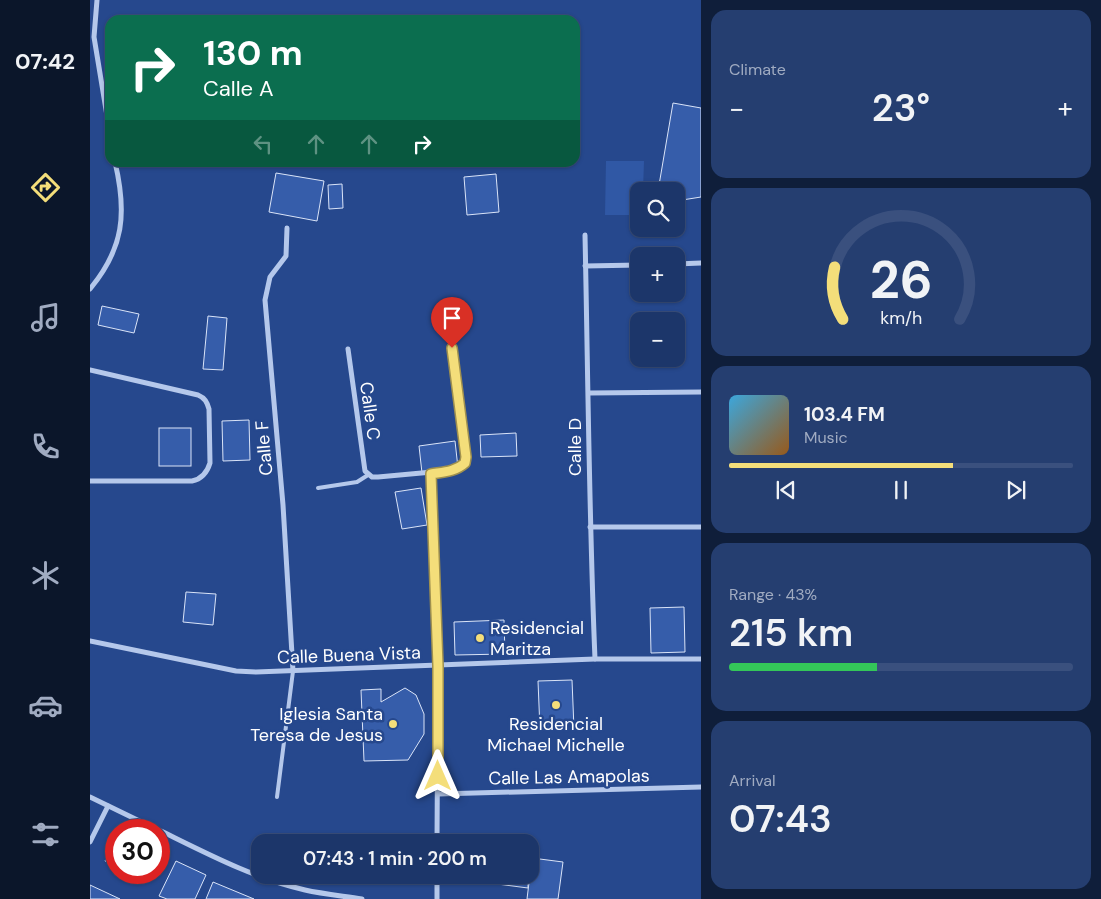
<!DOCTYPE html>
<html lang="en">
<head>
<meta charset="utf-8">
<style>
  body { margin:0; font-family:"DM Sans",sans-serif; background:#253e70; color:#f1f3f6; height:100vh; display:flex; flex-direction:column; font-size:19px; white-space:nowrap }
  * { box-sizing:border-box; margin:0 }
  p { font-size:16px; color:#a0abc1 }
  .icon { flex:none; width:28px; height:28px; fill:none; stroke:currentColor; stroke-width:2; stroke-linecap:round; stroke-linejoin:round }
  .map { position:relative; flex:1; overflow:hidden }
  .panel { display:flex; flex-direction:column; gap:10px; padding:10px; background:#0f1e3a; width:400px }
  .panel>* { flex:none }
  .hud { position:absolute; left:15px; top:15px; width:475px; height:152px; border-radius:15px; box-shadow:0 1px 4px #0004,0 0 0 1px #3a507e; background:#0b6e4f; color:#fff; overflow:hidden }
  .fabs { position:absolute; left:540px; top:182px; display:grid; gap:10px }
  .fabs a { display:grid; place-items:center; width:55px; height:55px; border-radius:10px; background:#1c366a; box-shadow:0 1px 4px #0004,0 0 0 1px #3a507e; font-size:25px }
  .speed { position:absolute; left:15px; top:819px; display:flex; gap:10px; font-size:25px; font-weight:700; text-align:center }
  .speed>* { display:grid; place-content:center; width:65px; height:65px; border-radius:50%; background:#1c366a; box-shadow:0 1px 4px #0004,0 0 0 1px #3a507e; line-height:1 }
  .speed .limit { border:8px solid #d22; background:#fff; color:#111 }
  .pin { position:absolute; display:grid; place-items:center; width:42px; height:42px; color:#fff; margin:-51px -21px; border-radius:50% 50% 50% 0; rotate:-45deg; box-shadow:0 0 5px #0007 }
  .pin .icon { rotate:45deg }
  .me { position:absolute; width:55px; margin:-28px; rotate:0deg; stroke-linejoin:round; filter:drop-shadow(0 0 4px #0008) }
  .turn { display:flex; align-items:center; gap:18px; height:105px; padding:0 15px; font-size:22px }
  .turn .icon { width:65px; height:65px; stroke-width:2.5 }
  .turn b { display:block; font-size:35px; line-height:42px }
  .lanes { display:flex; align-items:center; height:48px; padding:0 15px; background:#0003; justify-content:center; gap:25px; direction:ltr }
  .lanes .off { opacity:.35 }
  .big { font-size:38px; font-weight:600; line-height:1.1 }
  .panel .card { flex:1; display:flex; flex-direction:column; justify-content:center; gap:8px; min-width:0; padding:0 18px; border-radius:15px; background:#253e70 }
  .panel .dial { align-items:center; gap:0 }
  .dial svg { height:130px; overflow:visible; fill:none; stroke:#3a507e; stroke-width:7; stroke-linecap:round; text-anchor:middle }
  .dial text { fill:#f1f3f6; stroke:none }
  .song { display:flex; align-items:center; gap:15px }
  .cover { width:60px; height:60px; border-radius:8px; background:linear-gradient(135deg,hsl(200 70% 55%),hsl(30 70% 35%)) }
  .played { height:5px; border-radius:2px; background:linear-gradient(90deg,#f4de7a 65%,#3a507e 65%) }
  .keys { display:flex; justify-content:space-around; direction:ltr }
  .heat { display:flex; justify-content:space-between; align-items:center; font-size:28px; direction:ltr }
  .charge { height:8px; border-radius:4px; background:linear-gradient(90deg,#34c759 43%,#3a507e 0) }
  .trip { position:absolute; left:161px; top:834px; width:288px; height:50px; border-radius:15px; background:#1c366a; box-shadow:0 1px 4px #0004,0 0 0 1px #3a507e; font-weight:600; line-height:50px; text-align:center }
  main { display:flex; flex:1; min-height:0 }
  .dock { display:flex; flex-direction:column; width:90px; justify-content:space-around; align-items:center; background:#0b162a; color:#a0abc1 }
  .dock .icon { width:35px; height:35px }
  .dock .active { color:#f4de7a }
  .dock b { font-size:22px; color:#f1f3f6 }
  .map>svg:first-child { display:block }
  .green { fill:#3058a5 }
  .building { fill:#365daa; stroke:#dae4f8 }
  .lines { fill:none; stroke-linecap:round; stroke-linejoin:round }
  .service { stroke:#b5c8eb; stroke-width:4 }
  .minor { stroke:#b5c8eb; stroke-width:5 }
  .route-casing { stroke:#9f904f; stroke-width:12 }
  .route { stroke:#f4de7a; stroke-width:9 }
  .poi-dot { fill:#f4de7a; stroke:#26488d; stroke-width:2 }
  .labels { text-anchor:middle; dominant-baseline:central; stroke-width:5; stroke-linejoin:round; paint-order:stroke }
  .street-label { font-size:18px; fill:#fff; stroke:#26488d }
  .poi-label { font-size:18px; fill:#fff; stroke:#26488d; text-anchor:start }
</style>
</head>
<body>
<main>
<nav class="dock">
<b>07:42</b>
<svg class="icon active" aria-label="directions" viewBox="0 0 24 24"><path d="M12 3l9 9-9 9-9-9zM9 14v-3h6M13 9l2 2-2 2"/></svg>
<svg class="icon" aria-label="music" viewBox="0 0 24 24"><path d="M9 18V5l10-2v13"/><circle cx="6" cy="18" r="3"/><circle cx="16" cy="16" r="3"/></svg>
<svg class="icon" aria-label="phone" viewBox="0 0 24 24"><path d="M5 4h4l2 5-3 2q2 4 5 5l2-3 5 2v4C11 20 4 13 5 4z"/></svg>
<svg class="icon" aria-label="climate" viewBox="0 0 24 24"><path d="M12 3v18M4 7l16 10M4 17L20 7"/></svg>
<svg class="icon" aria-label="car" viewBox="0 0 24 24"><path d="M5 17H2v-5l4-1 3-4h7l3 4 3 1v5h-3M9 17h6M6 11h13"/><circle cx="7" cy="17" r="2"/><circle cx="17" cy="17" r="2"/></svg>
<svg class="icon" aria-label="filters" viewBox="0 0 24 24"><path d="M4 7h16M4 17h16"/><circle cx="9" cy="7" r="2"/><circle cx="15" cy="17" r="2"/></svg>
</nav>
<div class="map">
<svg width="611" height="899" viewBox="0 0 611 899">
  <rect width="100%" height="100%" fill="#26488d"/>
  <polygon class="green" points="516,161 554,161 553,191 549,191 549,215 515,215"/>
  <g class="building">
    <polygon points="583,103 611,108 611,197 586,201 586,191 568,191"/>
    <polygon points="186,173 234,181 227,221 179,212"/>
    <polygon points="406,174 409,212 377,215 374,177"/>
    <polygon points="252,184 253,208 239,209 238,185"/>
    <polygon points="12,306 49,314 44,333 8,325"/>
    <polygon points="118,316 137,318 133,370 113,369"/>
    <polygon points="159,420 160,460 133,461 132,421"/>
    <rect x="69" y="428" width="32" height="38"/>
    <polygon points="426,433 427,456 391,457 390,435"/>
    <polygon points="365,441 368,468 332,473 329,446"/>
    <polygon points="331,488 337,525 312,529 305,492"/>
    <polygon points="96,592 126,594 123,625 93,622"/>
    <polygon points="594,607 595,652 561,653 560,608"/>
    <polygon points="414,620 415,654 365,655 364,622"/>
    <polygon points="482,680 484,729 450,730 448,681"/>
    <polygon points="315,688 326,695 334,714 334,734 318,760 274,761 271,690 291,689 291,702"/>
    <polygon points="26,840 26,867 15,861"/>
    <polygon points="442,858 473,862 468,899 437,899"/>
    <polygon points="86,861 116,875 105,899 77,899 69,896"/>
    <polygon points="384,875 438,875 438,888 384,881"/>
    <polygon points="123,882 164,899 116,899"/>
    <polygon points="0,885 30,899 0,899"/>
  </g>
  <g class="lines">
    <g class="service">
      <polyline points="228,488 267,482 278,475"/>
      <polyline points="187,797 203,671"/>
    </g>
    <g class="minor">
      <polyline points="7,0 4,37 20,134"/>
      <polyline points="197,228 196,256 180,277 175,300 193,505 203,671"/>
      <path d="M495 235C498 377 499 518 505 659"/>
      <polyline points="586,264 611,263"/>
      <polyline points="495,266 549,265"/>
      <path d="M0 289C34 248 37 213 25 162"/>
      <polyline points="258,349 275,471 282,477 288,477 364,470 375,463 362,348"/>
      <path d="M0 370 108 395C115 398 117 402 119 409L120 463C117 473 112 479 102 481H0"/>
      <polyline points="499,393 611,392"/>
      <polyline points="341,473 348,666 347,842"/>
      <polyline points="500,527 611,527"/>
      <polyline points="0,641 146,671 166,672 505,659 611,659"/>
      <polyline points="348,794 611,787"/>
      <polyline points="0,797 68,830"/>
      <path d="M69 830C116 853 163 878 215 890 233 894 253 896 272 899"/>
      <polyline points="0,842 18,806"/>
      <polyline points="347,899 347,875"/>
    </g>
  </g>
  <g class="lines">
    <g class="route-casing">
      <path id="route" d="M348 776V666L341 474C353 472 365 472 375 463L376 457 362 348"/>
    </g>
    <use href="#route" class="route"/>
  </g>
  <g class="poi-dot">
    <circle cx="390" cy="638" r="5"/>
    <circle cx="466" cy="705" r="5"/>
    <circle cx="303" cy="724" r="5"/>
  </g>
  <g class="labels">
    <g class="street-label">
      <text transform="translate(280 411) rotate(82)">Calle C</text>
      <text transform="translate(485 447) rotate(-90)">Calle D</text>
      <text transform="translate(174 448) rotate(-95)">Calle F</text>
      <text transform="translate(259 655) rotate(-2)">Calle Buena Vista</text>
      <text transform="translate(479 777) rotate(-1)">Calle Las Amapolas</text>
    </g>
    <g class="poi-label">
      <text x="400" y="628">Residencial<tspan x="400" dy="21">Maritza</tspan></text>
      <text x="293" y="714" text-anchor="end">Iglesia Santa<tspan x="293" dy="21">Teresa de Jesus</tspan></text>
      <text x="466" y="724" text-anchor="middle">Residencial<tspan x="466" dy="21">Michael Michelle</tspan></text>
    </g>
  </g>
</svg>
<div class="fabs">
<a><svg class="icon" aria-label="search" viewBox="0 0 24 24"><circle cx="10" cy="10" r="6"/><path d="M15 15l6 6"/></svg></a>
<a>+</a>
<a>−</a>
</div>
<div class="speed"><div class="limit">30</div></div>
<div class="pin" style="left:362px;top:348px;background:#d93025"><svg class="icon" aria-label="arrive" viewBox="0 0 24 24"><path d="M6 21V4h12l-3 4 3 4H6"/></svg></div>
<svg class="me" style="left:348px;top:776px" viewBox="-20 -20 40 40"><path d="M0-17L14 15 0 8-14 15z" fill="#f4de7a" stroke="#fff" stroke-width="4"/></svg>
<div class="trip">07:43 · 1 min · 200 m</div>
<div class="hud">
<div class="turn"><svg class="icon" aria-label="right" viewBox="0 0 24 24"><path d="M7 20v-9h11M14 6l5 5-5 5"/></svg><div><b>130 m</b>Calle A</div></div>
<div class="lanes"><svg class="icon off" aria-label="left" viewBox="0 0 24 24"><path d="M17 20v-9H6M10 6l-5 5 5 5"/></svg><svg class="icon off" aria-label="ahead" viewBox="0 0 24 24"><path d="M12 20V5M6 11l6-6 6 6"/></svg><svg class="icon off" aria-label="ahead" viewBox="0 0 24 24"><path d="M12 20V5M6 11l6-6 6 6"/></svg><svg class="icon" aria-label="right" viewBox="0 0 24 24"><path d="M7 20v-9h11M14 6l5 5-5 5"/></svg></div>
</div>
</div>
<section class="panel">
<div class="card"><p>Climate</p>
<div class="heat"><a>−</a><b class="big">23°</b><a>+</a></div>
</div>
<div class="card dial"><svg viewBox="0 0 100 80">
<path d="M14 69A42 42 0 1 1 86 69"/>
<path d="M14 69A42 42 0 0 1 9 37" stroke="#f4de7a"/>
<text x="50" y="56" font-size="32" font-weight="700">26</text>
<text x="50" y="72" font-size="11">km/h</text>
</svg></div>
<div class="card">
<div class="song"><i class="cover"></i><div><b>103.4 FM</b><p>Music</p></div></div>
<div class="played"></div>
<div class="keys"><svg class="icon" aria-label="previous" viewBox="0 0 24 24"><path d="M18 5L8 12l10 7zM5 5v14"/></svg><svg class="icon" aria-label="pause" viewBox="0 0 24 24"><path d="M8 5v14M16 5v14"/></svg><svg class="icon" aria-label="next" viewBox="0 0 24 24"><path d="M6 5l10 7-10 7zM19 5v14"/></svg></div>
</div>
<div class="card"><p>Range · 43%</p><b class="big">215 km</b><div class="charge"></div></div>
<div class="card"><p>Arrival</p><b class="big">07:43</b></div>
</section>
</main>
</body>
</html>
